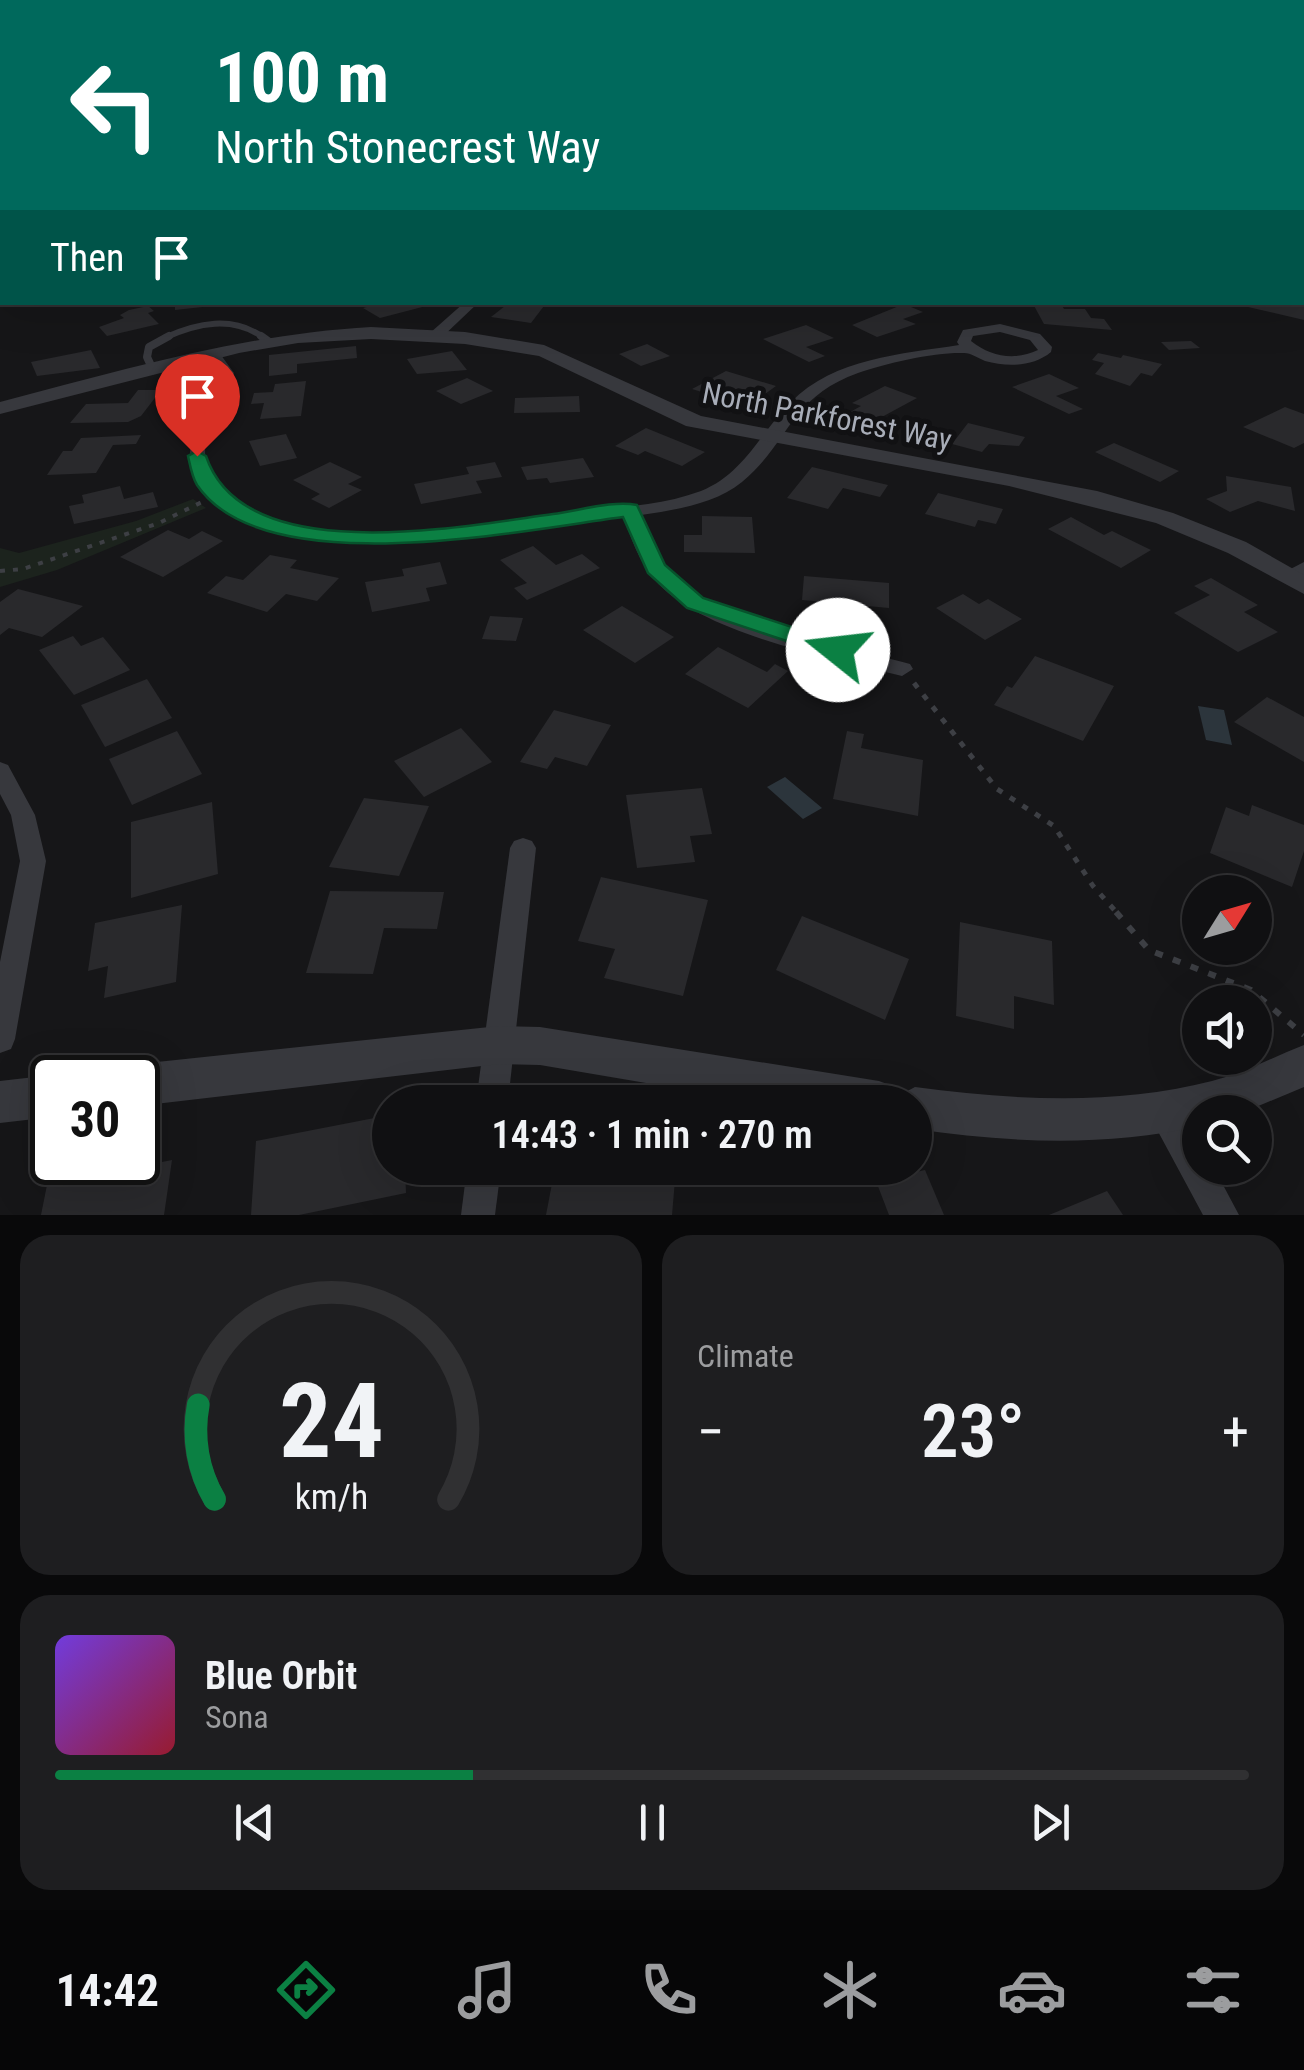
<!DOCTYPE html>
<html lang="en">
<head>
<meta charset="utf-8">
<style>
  body { margin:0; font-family:"Roboto Condensed",sans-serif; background:#1e1e20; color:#f1f3f6; height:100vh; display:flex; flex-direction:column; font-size:38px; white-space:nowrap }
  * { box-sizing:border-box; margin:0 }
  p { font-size:32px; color:#9c9d9f }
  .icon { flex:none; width:55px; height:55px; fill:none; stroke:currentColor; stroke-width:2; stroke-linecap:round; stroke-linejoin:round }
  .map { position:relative; height:1215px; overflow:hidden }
  .details { display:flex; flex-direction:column; gap:20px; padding:20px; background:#09090a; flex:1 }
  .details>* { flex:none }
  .top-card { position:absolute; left:0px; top:0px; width:1305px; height:305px; box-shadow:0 10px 40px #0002,0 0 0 2px #303032; background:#00695c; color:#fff; overflow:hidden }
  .needle { width:65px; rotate:53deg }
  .buttons { position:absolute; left:1182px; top:875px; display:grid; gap:20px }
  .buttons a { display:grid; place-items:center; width:90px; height:90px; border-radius:50%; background:#101012; box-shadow:0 10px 40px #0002,0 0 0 2px #303032; font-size:50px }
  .speed { position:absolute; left:30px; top:1055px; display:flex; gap:20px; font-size:50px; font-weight:700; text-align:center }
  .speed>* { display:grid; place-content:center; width:130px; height:130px; border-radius:50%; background:#101012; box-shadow:0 10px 40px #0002,0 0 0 2px #303032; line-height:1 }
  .speed .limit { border:5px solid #111; border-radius:15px; background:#fff; color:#111 }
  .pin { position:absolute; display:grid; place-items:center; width:85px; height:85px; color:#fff; margin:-102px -42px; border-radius:50% 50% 50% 0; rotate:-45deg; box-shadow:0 0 10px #0007 }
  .pin .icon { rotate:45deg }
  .me { position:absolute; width:110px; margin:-55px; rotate:286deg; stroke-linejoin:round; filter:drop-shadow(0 0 8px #0008) }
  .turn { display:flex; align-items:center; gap:35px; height:210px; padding:0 50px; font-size:45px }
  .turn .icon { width:130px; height:130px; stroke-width:2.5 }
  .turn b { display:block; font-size:70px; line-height:85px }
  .then { display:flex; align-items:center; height:95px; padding:0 50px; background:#0003; gap:20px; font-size:38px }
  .big { font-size:75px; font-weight:600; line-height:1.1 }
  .details .card { flex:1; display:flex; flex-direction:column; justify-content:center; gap:15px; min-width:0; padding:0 35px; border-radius:30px; background:#1e1e20 }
  .details .dial { align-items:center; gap:0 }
  .dial svg { height:260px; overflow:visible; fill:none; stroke:#303032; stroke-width:7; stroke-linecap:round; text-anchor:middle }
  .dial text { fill:#f1f3f6; stroke:none }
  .song { display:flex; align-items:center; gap:30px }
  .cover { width:120px; height:120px; border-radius:15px; background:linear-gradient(135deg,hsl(260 70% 55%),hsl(350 70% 35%)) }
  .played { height:10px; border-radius:5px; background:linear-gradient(90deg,#0b8043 35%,#303032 35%) }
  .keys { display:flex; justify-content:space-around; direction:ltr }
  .heat { display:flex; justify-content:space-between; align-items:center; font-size:55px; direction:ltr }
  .details .tiles { flex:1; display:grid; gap:20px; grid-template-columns:1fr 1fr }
  .card:last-child { grid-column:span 2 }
  .trip { position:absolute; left:372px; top:1085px; width:560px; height:100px; border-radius:50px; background:#101012; box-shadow:0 10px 40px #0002,0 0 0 2px #303032; font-weight:600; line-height:100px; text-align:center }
  .dock { display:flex; height:160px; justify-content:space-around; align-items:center; background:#060607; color:#9c9d9f }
  .dock .icon { width:70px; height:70px }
  .dock .active { color:#0b8043 }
  .dock b { font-size:45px; color:#f1f3f6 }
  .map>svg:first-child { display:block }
  .green { fill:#1c231d }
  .water { fill:#2c353c }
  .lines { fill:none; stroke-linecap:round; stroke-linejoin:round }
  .canal { fill:#2c353c; fill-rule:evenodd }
  .building { fill:#29292c }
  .path-far2 { stroke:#3d3f44; stroke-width:4; stroke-dasharray:5 8; stroke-linecap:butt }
  .path-far1 { stroke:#3d3f44; stroke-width:5; stroke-dasharray:6 9; stroke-linecap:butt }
  .path { stroke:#3d3f44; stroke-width:6; stroke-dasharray:8 11; stroke-linecap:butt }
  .service-far1 { stroke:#37383d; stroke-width:6 }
  .service { stroke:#37383d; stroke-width:8 }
  .minor { fill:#37383d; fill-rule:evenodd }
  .tertiary { fill:#37383d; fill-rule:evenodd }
  .route { fill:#0b8043; stroke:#07532c; stroke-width:2.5 }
  .labels { text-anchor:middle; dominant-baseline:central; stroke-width:10; stroke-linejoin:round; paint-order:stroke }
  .far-street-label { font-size:30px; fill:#a8adb8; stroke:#111113 }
</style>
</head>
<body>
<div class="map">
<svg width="1304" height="1215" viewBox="0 0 1304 1215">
  <rect width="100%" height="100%" fill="#161618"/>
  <polygon class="green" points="193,499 206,508 57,570 0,587 0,548 19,553 136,521"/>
  <g class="water">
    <polygon points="1198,706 1224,710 1232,745 1206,740"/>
    <polygon points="785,777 822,808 803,819 767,787"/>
  </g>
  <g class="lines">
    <rect class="canal" x="0" y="126" width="2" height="5"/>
  </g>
  <g class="building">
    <polygon points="175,302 221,302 221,305 175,310"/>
    <polygon points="370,302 426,302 430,305 380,318 363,308 374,305"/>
    <polygon points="510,302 547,302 531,323 491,317"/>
    <polygon points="1032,302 1060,302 1064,309 1085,309 1091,318 1104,319 1112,330 1044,324"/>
    <polygon points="1260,302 1304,304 1304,320 1235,304"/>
    <polygon points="904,304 923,312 903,319 916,324 877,337 852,325"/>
    <polygon points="148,306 154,311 148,313 159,324 107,336 99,327 124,318 120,315 129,310"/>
    <polygon points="806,325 834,338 806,347 825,356 809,362 763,339"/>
    <polygon points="1191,341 1200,348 1169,350 1161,342"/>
    <polygon points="647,344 670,356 641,366 619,354"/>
    <polygon points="356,346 357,358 297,364 297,373 269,376 269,355"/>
    <polygon points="91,350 100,368 37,376 31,362"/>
    <polygon points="452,351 467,370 417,374 407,359"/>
    <polygon points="1098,353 1121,358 1123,355 1162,364 1152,376 1141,373 1130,386 1095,374 1104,363 1092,360"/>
    <polygon points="726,371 776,386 765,394 752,390 734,402 692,389"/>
    <polygon points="1049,374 1079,388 1056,396 1083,409 1069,414 1012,387"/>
    <polygon points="467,378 493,391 461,404 436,391"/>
    <polygon points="306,381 301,416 260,419 264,403 251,404 254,393 273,392 275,384"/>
    <polygon points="885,386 917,398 880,418 889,422 876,430 843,416 861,406 852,403"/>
    <polygon points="138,390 161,390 141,416 128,422 70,423 86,404 128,403"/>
    <polygon points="579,396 580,412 514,413 515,398"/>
    <polygon points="1285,407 1304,414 1304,443 1294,448 1243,427"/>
    <polygon points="968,423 1025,437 1019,446 989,444 982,452 952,444"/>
    <polygon points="646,428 705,452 682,466 645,451 638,455 615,446"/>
    <polygon points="286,434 297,458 260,466 249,441"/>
    <polygon points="141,435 136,444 113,445 96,473 47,475 63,451 72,451 81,438"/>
    <polygon points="1114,443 1179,471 1160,482 1095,452"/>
    <polygon points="583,458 594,477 550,483 547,478 527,480 521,467"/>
    <polygon points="330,462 362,477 348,484 362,490 329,508 311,499 320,494 293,480"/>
    <polygon points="495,462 502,477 476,481 482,493 421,504 414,484 469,474 466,467"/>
    <polygon points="812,467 888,485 880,497 843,488 828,509 787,498"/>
    <polygon points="1226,476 1291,487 1295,511 1258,501 1230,512 1206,499 1227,491"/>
    <polygon points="120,486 124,499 153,492 158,507 74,524 69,506 84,503 82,495"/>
    <polygon points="938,493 1003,509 996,524 978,520 975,527 925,514"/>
    <polygon points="702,516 752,517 755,553 684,552 684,535 702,535"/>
    <polygon points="1071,517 1104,535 1112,531 1151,550 1121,568 1048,529"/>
    <polygon points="168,530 189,539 202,531 223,541 163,577 120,557"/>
    <polygon points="533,546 556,565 582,554 600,568 527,600 514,588 527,583 500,560"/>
    <polygon points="270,555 297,560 290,568 339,578 317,601 286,594 267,612 207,593 226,576 243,580"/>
    <polygon points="440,562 447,584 426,588 430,601 372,612 365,582 404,576 402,569"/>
    <polygon points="804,576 889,583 889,608 802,600"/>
    <polygon points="1211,578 1258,605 1244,612 1278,632 1238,652 1174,613 1210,595 1194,586"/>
    <polygon points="18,589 83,606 42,637 9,628 0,635 0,602"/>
    <polygon points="963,594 979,604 988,599 1022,619 985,640 936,608"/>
    <polygon points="622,606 674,637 635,663 583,630"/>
    <polygon points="490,616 523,618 516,641 482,639"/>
    <polygon points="73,636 81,646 103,637 130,670 74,695 39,650"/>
    <polygon points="718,647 767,672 775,664 788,671 748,708 685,674"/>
    <polygon points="1035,656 1114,686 1083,741 994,705 1007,686 1012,688"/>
    <polygon points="147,679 172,718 105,747 81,705"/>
    <polygon points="1267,697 1304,717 1304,762 1234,722"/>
    <polygon points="554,710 611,725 587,766 555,757 547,769 520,762"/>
    <polygon points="461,728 492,762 424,797 394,761"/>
    <polygon points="177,731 202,774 132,805 109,759"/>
    <polygon points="847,731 864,734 861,748 923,760 918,816 833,799"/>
    <polygon points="702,788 712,834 690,836 695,862 637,868 626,795"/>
    <polygon points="364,798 429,806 399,876 329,867"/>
    <polygon points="212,802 218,874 131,898 131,822"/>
    <polygon points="1252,805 1304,825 1304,851 1292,887 1210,853 1226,807 1249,816"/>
    <polygon points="601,877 708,900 683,996 604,978 615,949 578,941"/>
    <polygon points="330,891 444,892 437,929 384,928 373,974 306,973"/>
    <polygon points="182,905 176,982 104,998 108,966 88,971 95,923"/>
    <polygon points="802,916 909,959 885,1020 776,970"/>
    <polygon points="960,922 1052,941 1054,1005 1014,996 1014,1029 956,1016"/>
    <polygon points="390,1115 390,1168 405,1168 406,1193 299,1215 251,1215 256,1141"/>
    <polygon points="172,1160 164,1215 41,1215 47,1185"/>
    <polygon points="555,1168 676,1168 672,1215 546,1215"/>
    <polygon points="925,1170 944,1215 889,1215 876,1181"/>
    <polygon points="1107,1191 1123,1215 1049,1215"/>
  </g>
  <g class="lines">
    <polyline class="path-far2" points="0,571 23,569 159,523 202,502"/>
    <polyline class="path-far1" points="914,683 997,789 1054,826 1093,886 1118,914"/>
    <polyline class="path" points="1116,912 1149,950 1251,990 1304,1035"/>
    <path class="service-far1" d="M164 338C197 323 233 315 264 338"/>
    <g class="service">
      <polyline points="261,336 268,341"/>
      <polyline points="153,370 147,357 149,347 169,336"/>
    </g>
    <g class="minor">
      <polygon points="0,167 2,168 2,174 0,173"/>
      <polygon points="1302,275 1304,276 1304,284 1302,283"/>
      <polygon points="465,302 479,302 440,339 430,339 430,333"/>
      <path d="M1000 324 1040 334 1052 347 1051 352C1033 367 1007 367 985 361 978 358 971 353 964 353 935 352 886 363 858 373 789 398 790 442 742 482 715 504 675 510 641 515 648 534 654 555 667 571 713 624 843 646 910 664L913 669 902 676C833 658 700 634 654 579 639 561 631 539 624 517 524 528 274 583 206 492 198 481 191 473 190 459 189 429 208 399 220 373L206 354 213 350 218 351 234 373C222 400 195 443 209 473 254 568 484 523 567 513 612 507 658 507 701 491 744 474 760 433 791 402 834 358 902 354 959 345L957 342 963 330ZM1000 332 1030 340 1038 350C1015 361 991 357 971 341L973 336Z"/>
      <polygon points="1304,562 1304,575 1289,581 1279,575"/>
      <polygon points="0,762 8,765 35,815 46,861 15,1039 11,1049 0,1053 0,962 20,861 11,815 0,794"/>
      <polygon points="523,838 532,841 536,848 508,1102 476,1102 510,848 514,841"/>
      <path d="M1163 1095C1188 1106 1200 1142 1200 1168H1214L1239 1215H1203L1147 1111 1152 1100Z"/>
      <polygon points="467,1168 501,1168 495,1215 461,1215"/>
    </g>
    <g class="tertiary">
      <path d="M371 327 465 332 544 345 701 416 1097 491 1173 513 1246 542 1304 575V594L1228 553 1156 523 1009 486 686 426 539 356 465 344 371 339 298 343 239 353 0 414V402C123 370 244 334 371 327Z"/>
      <path d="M499 1026 540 1027 879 1081 895 1087 898 1096 915 1087C1014 1100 1114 1106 1212 1081 1244 1073 1273 1057 1304 1045V1087L1244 1112H1200V1126C1105 1147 1011 1143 915 1129V1102H758L540 1065 499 1064 138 1106V1078H120L123 1070 138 1064Z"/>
      <polygon points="52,1075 58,1078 52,1078 52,1117 0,1123 0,1081"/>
    </g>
  </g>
  <linearGradient id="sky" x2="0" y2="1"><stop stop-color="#0c0c0d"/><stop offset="0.43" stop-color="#363c48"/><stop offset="1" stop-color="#363c48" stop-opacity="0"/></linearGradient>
  <rect width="1304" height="296" fill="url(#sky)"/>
  <path class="route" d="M197 451 206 456C244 570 463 526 553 514 578 511 613 500 637 505L665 565 703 598 847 645 850 650 838 658 687 608 648 573 623 517C523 530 264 584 197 485 192 477 190 465 188 456Z"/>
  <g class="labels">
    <g class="far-street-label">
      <text transform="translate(827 416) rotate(11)">North Parkforest Way</text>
    </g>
  </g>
</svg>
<div class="buttons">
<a><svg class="needle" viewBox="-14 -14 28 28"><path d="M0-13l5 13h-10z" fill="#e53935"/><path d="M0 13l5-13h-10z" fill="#9c9d9f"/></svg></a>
<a><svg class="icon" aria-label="sound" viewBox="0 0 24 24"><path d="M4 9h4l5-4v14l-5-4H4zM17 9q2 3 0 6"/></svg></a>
<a><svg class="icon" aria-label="search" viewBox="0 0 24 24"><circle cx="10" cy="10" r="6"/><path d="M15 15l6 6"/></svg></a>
</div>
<div class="speed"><div class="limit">30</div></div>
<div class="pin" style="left:197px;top:456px;background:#d93025"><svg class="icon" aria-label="arrive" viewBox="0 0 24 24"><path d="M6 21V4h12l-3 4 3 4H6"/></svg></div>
<svg class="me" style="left:838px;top:650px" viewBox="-20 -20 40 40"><circle r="19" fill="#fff"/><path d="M0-13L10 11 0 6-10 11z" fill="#0b8043"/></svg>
<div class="trip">14:43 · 1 min · 270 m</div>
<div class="top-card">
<div class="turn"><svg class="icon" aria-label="left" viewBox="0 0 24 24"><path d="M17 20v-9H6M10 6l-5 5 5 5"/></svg><div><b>100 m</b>North Stonecrest Way</div></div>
<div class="then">Then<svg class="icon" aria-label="arrive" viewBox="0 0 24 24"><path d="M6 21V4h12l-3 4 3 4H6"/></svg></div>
</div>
</div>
<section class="details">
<div class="tiles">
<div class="card dial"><svg viewBox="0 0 100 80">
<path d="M14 69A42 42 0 1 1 86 69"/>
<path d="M14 69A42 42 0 0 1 9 40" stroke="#0b8043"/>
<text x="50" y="56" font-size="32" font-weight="700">24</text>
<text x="50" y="72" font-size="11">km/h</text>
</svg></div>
<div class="card"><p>Climate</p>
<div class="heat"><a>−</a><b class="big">23°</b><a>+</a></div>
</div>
<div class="card">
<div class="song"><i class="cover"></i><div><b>Blue Orbit</b><p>Sona</p></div></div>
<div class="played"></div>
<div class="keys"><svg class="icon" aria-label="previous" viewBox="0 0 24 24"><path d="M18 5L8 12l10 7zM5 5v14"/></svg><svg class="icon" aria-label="pause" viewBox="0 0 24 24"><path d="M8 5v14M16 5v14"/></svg><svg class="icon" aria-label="next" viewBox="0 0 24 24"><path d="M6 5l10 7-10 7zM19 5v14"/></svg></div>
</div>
</div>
</section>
<nav class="dock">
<b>14:42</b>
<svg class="icon active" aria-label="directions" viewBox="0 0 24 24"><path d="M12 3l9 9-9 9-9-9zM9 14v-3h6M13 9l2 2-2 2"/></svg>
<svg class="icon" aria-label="music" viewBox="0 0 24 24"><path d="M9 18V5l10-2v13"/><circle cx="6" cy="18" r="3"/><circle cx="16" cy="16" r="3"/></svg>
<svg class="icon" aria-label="phone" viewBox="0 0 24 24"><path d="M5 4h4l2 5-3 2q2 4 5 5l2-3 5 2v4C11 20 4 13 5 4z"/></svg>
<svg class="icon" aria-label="climate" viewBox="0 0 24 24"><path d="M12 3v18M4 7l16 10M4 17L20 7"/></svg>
<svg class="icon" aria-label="car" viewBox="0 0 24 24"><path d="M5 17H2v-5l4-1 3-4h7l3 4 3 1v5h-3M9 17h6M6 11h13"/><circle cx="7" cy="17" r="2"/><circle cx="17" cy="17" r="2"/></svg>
<svg class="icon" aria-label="filters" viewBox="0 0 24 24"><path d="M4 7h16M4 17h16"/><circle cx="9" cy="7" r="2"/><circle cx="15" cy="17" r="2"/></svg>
</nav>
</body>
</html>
